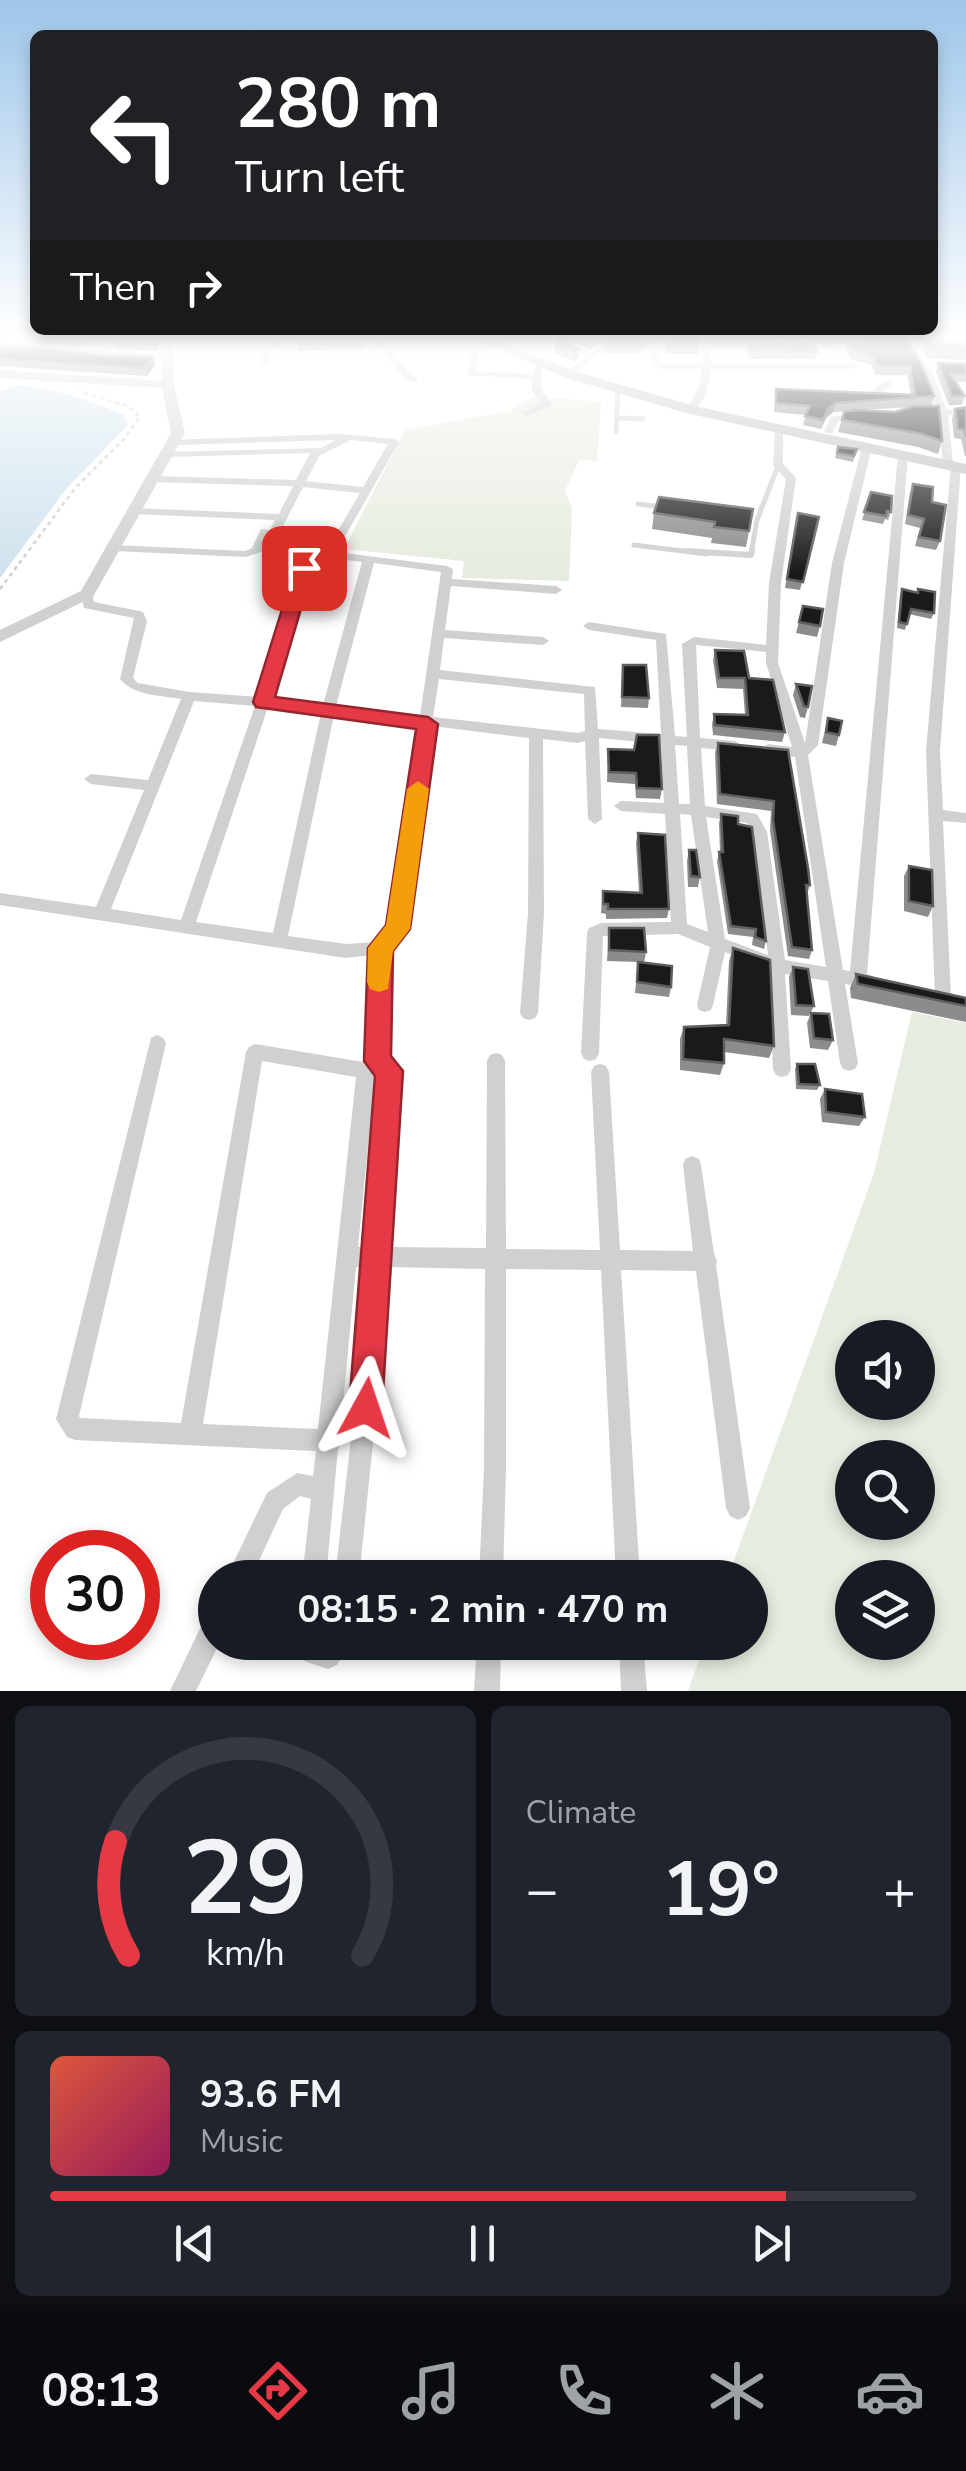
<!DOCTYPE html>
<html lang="en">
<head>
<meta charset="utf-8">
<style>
  body { margin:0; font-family:"Nunito Sans",sans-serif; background:#20242c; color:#f1f3f6; height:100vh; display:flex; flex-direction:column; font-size:38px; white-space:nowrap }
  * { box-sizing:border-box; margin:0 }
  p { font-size:32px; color:#9ea1a6 }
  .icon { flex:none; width:55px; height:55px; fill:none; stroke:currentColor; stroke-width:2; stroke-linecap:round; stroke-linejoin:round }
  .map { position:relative; height:1691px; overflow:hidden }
  .side { display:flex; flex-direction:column; gap:15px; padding:15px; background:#0d0f14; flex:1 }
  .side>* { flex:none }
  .guide { position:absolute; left:30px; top:30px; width:908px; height:305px; border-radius:15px; box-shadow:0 5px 15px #0003; background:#202124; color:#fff; overflow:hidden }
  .fabs { position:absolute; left:835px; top:1320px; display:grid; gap:20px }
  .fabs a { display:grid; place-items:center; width:100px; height:100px; border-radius:50%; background:#171b24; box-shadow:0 5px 15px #0003; font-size:50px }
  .speed { position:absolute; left:30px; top:1530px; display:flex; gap:20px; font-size:50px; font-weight:700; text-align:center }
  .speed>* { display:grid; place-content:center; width:130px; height:130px; border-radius:50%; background:#171b24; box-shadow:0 5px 15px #0003; line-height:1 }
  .speed .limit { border:15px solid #d22; background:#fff; color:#111 }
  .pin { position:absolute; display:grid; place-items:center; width:85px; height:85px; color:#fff; margin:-42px; border-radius:20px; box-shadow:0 5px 15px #0006 }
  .me { position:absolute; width:110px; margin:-55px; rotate:5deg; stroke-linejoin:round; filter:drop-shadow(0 0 8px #0008) }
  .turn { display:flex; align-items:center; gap:35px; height:210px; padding:0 40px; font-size:45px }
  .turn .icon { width:130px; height:130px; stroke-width:2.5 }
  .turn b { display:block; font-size:70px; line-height:85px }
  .then { display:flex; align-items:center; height:95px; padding:0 40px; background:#0003; gap:20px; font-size:38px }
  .big { font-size:75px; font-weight:700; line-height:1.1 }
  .side .widget { flex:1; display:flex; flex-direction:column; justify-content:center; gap:15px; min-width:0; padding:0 35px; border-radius:15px; background:#20242c }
  .side .dial { align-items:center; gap:0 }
  .dial svg { height:260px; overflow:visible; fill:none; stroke:#363941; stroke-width:7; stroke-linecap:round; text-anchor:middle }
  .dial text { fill:#f1f3f6; stroke:none }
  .song { display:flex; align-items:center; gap:30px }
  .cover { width:120px; height:120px; border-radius:15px; background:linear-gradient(135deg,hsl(10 70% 55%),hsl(330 70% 35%)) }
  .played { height:10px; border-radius:5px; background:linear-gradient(90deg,#e63946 85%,#363941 85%) }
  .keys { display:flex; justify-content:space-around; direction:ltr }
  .heat { display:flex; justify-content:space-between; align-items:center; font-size:55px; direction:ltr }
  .side .tiles { flex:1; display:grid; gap:15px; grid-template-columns:1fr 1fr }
  .widget:last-child { grid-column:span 2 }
  .trip { position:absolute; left:198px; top:1560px; width:570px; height:100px; border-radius:50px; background:#171b24; box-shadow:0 5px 15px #0003; font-weight:700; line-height:100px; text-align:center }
  .tabs { display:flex; height:160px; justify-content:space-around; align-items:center; background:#090b0e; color:#9ea1a6 }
  .tabs .icon { width:70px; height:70px }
  .tabs .selected { color:#e63946 }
  .tabs b { font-size:45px; color:#f1f3f6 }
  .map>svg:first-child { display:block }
  .green { fill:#e6ecdf; fill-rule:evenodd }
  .water { fill:#cfe2ee }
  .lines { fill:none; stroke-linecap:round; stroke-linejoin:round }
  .path { stroke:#cdcdcd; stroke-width:2.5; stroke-dasharray:4 4; stroke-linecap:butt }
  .service-far1 { stroke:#d0d0d0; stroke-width:5 }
  .service { stroke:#d0d0d0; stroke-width:6 }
  .minor { fill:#d0d0d0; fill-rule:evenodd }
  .tertiary { fill:#d0d0d0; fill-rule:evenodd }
  .secondary { fill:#bdbdbd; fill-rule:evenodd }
  .wall { fill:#8c8c8c; fill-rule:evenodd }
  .shaded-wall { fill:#5f5f5f }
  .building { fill:#1a1a1a; stroke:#5f5f5f; stroke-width:2.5 }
  .route { fill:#e63946; stroke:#96252e; stroke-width:2.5 }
  .slow { fill:#f59e0b }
</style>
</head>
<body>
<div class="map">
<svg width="966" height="1691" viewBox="0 0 966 1691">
  <rect width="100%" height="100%" fill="#fff"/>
  <g class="green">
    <polygon points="535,396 601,402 597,461 579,460 565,491 572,508 569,581 462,578 464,561 344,549 405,430 509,411"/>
    <path d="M912 1012 966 1023V1691H688L705 1643 750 1642V1578L728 1577 874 1173ZM852 1338H918V1402H852ZM852 1458H918V1522H852ZM852 1578H918V1642H852Z"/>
  </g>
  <path class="water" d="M17 385C54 387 90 401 124 415L128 425 66 489 0 578V391Z"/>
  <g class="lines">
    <polyline class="path" points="0,589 76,487 125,438 140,417 128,406 80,392"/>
    <g class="service-far1">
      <polyline points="572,337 574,348 591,356"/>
      <polyline points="569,374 614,337"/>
      <polyline points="617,418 643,419"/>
      <polyline points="616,432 618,388"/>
      <polyline points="638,504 663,507"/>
      <polyline points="634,545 707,554"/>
      <polyline points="751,554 757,520 778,466"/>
    </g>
    <polyline class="service" points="686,551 751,555 752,551"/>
    <g class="minor">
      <polygon points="278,337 287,337 269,354 269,365 263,365 260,353"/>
      <path d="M363 337C389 336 398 366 417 378V382C399 379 397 366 385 353 379 347 369 342 363 337Z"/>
      <polygon points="475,337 483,337 475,371 533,374 536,365 542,365 541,389 552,404 550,406 527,416 522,413 541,403 531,389 533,379 467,375"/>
      <polygon points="649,337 657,337 660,362 664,363 702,363 701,345 705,342 766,341 769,342 769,346 710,348 711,363 853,363 858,366 853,369 711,369 706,395 694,412 691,413 686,410 699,387 702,369 663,369 653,365"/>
      <polygon points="900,337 908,337 930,368 947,410 966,409 966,415 948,415 953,463 961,465 940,751 943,810 966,813 966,823 943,821 951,998 949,1003 943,1005 937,1003 935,998 926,751 951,465 943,463 938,416 923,416 918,413 923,410 937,410 921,368"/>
      <polygon points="859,340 863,343 862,345 799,347 795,344 799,341"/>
      <polygon points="0,343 168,356 172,359 168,362 0,349"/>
      <polygon points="885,381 893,383 876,397 860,402 855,399 870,393"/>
      <polygon points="861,413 864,414 864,418 838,421 832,434 824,432 831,417"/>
      <path d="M775 426 783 428V464L796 478 781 583 778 663 805 743 832 563 862 447 867 444 872 447 844 563 818 745 808 755 843 970 850 971 898 455 903 452 908 455 867 974 873 976 875 981 873 986 867 988 845 984 858 1063 855 1069 849 1071 843 1069 840 1063 828 981 785 974 791 1069 788 1075 782 1077 776 1075 773 1069 769 970 725 952 713 1005 711 1010 705 1012 699 1010 697 1005 710 947 678 934 603 936 599 1053 596 1059 590 1061 584 1059 581 1053 587 933 589 928 601 923 671 922 665 814 621 811 614 806 621 801 664 803 661 744 599 738 602 819 595 824 588 819 585 741 578 743 543 739 544 913 538 1013 535 1018 529 1020 523 1018 520 1013 528 913 529 738 432 726 406 929 388 950 386 1058 398 1071 387 1247 486 1248 487 1061 490 1055 496 1053 502 1055 505 1061 506 1249 600 1250 591 1072 594 1066 600 1064 606 1066 609 1072 620 1250 693 1251 683 1165 685 1159 692 1156 699 1159 701 1165 714 1254 717 1261 716 1265 750 1508 746 1516 738 1520 730 1516 726 1508 696 1271 621 1270 640 1578H616L601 1270 506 1269V1469L503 1578H479L484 1469 485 1269 386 1267 380 1377 359 1578H335L358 1377 366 1267H356L340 1435 342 1441 338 1449 326 1578H302L311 1499 300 1496 283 1509 251 1578H226L267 1493 297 1473 313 1476 316 1451 75 1440 67 1437 56 1419 151 1038 157 1035 163 1038 166 1043 79 1416 80 1418 181 1423 246 1052 249 1047 255 1044 363 1062 368 1058 372 955 346 958 0 905V893L96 907 144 790 91 784 84 779 91 774 148 780 181 699C159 695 134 696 120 679L134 618 84 608 81 594 87 590 91 591 94 602 139 611 143 612 147 621 133 678 138 683 189 692 258 697 298 568 296 564 282 563 276 560 282 557 303 559 310 568 271 698 323 705 362 562 263 549 261 552 246 557 113 551 107 548 113 545 245 551 252 548 261 529 270 530 275 520 134 514 129 511 134 508 279 514 293 486 152 482 147 479 152 476 296 480 310 453 166 457 161 454 162 452 321 448 336 440 173 445 168 442 169 440 339 434 394 439 399 442 336 552 447 566 453 569 452 579 556 586 562 590 556 594 451 586 445 630 543 637 549 641 543 645 444 638 440 670 595 687 598 729 661 734 656 640 589 630 583 626 589 622 666 634 675 736 687 737 682 644 694 637 766 645 769 583 786 479 773 465ZM351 440 388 444 363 487 306 481 319 456ZM303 487 360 493 326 551 274 544ZM374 563 441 572 420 716 336 706ZM696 645 766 652V663L792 747 768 744 761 749 768 754 795 757 826 967 785 960 767 832 757 814 705 806 701 748 735 751 742 746 735 741 700 738ZM439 679 584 694 585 731 578 733 433 717ZM194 701 255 706 181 920 111 909ZM268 707 321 713 273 933 196 922ZM334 715 419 725 390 927 376 942 346 944 288 936ZM675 745 687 746 690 804H679ZM680 814 691 815 708 932 687 924ZM706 817 747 823 753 832 768 955 725 939ZM262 1061 356 1077 318 1429 203 1424ZM377 1072 380 1074 367 1247H358L375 1075Z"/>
      <polygon points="215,1613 215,1642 220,1642 196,1691 170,1691 206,1616"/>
      <polygon points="297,1642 351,1642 337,1665 328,1669 304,1661"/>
      <polygon points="477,1642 501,1642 500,1691 474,1691"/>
      <polygon points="619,1642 643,1642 647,1691 621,1691"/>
    </g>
    <polygon class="tertiary" points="161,337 173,337 174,385 185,433 93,597 0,642 0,630 81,591 171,433 162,388 0,378 0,370 162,381"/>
    <polygon class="secondary" points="471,337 487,337 574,371 694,406 966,464 966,474 686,413 564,377"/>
  </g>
  <g class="wall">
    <polygon points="30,336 90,336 83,346 31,342"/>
    <polygon points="105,336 160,336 157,351 116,348 113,337"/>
    <polygon points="296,336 362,336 362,348 298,351"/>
    <polygon points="554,336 568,336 569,342 580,349 579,357 575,361 555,354"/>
    <polygon points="578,336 605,336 590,349 580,344"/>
    <polygon points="648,336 647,347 637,353 604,353 605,344"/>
    <polygon points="663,336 839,336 705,338 700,340 698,354 666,354"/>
    <path d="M859 336H903L934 396 932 405 917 406 942 441 938 454 918 447 838 432 844 412 849 411 833 412 826 418 821 429 803 425 806 415 774 412 776 389 911 395 907 375H876L871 365 850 359 846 350 848 341H861L863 340ZM913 407 895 412 858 410Z"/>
    <polygon points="909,336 966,336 966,360 928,358 923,351 926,342 960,341 962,339 914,338"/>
    <polygon points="0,344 98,355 153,357 155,365 147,376 0,366"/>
    <polygon points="748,344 817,352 815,359 749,359 747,351"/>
    <polygon points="938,363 966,364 966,382 956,382 965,396 962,405 949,405 936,372"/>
    <polygon points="966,407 966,456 965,456 961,439 954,438 952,419 955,409"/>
    <polygon points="838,447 857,449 853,462 835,458"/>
    <polygon points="913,484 932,502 940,541 936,550 915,546 920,528 905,524 910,493"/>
    <polygon points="871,492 891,512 888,520 885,519 883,524 862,520"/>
    <polygon points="753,509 746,547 711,543 712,538 652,529 654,513"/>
    <polygon points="819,517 800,590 785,588 796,522"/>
    <polygon points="902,589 918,593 934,613 931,619 909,614 905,630 897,628 900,595"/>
    <polygon points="803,606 820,626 817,637 796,633"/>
    <polygon points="715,650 749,678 785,732 782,742 713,735 712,724 714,714 745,715 743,689 717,688 713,660"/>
    <polygon points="623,665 649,698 648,708 621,707"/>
    <polygon points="796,684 808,707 805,718 800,717 793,695"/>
    <polygon points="828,718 839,735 836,746 822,743"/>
    <polygon points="718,743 788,750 810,885 807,894 812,950 809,959 788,956 770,830 771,811 717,804 715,752"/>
    <polygon points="608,749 662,789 660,799 636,798 635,784 607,782"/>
    <polygon points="721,814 738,824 766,941 764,949 752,945 753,937 728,934 717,861 719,852 720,852 719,823"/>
    <polygon points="638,833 669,909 667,918 606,919 606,914 601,913 603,891 639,893 636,843"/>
    <polygon points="689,850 700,877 698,887 688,887 687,861"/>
    <polygon points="909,866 933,906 928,917 904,911 904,876"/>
    <polygon points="609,928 646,952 644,963 671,987 669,997 635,993 638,962 607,961"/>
    <polygon points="733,948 774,1046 769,1058 724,1052 724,1063 720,1075 680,1070 680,1039 684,1027 726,1025 729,961"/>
    <polygon points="793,967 814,1006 809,1016 791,1015 789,977"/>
    <polygon points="856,974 966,998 966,1022 851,998 850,988"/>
    <polygon points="811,1013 833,1040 828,1050 810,1048 807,1023"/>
    <polygon points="797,1064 820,1085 817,1090 796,1089 795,1069"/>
    <polygon points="825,1089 865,1117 859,1126 822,1122 820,1099"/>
  </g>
  <g class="shaded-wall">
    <polygon points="80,336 90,336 83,346"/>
    <polygon points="153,336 160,336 157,351"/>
    <polygon points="595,336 605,336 590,349 591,340"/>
    <polygon points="648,336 647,347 637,353 638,345"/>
    <polygon points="153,357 155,365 147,376 145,368"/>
    <polygon points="836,403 833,412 826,418 821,429 828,409"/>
  </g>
  <g class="building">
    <polygon points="555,336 568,336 569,342 580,349 576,352 556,346"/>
    <polygon points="614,336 648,336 638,345 605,344"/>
    <polygon points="666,336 700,336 699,345 667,345"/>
    <polygon points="867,336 903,336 920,361 934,396 836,403 828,409 823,420 805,416 810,406 776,403 776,389 915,395 910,366 878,366 873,357 852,351 848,341 861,341"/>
    <polygon points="966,337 966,351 931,350 926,342 960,341"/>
    <polygon points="815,343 817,352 751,351 748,344"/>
    <polygon points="0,344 98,355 153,357 145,368 0,359"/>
    <polygon points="938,363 966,364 966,374 950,374 965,396 952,396"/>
    <polygon points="914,406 939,406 942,441 922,434 842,420 844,412 855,410 895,412"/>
    <polygon points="966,407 966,437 964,430 958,429 955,409"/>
    <polygon points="838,447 857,449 854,456 837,453"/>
    <polygon points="913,484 933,487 932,502 946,505 940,541 919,537 924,519 908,515"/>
    <polygon points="871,492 892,496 891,512 887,511 886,516 864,512"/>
    <polygon points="659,497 753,509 749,531 714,527 715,522 654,513"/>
    <polygon points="798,513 819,517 803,582 787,579"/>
    <polygon points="902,589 918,593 918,589 935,592 934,613 911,609 907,624 899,622"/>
    <polygon points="803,606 823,609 820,626 799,622"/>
    <polygon points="715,650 744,651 749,678 773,680 785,732 715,725 714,714 748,715 745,678 719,678"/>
    <polygon points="623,665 646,665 649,698 622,697"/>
    <polygon points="796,684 812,686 808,707 804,706"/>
    <polygon points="828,718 842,721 839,735 826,732"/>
    <polygon points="637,735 659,735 662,789 637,788 636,773 609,772 608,749 634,750"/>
    <polygon points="718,743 788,750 808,868 810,885 806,885 812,950 792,947 773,820 774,801 720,794"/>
    <polygon points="721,814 738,816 738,824 752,827 766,941 755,937 756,929 731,926 719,852 723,852"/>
    <polygon points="638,833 665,835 669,909 608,909 608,904 603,904 603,891 642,893"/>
    <polygon points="689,850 696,850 700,877 691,876"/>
    <polygon points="909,866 932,870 933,906 909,901"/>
    <polygon points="609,928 644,928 646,952 609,950"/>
    <polygon points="733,948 770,960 774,1046 724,1039 724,1063 683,1059 684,1027 729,1025"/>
    <polygon points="638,962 672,966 671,987 637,982"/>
    <polygon points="793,967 808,969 814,1006 796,1005"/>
    <polygon points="856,974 966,998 966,1006 858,984"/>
    <polygon points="811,1013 829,1014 833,1040 814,1038"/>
    <polygon points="797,1064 815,1064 820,1085 799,1084"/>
    <polygon points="825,1089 862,1094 865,1117 826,1112"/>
  </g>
  <linearGradient id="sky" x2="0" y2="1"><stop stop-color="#9ec6ea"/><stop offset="0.59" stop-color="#fff"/><stop offset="1" stop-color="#fff" stop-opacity="0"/></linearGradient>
  <rect width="966" height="573" fill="url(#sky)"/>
  <polygon class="route" points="304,563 313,568 275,697 428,717 438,724 410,929 393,951 391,1056 403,1071 382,1408 378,1420 366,1425 354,1420 349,1408 375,1076 364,1061 368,948 386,925 416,729 256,707 253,702 295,568"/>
  <polygon class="slow" points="418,781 429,789 410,929 393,951 388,989 379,992 370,989 367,982 368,948 386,925 407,789"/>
</svg>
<div class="fabs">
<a><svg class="icon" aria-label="sound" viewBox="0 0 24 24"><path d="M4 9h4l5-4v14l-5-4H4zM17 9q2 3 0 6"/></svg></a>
<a><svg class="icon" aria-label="search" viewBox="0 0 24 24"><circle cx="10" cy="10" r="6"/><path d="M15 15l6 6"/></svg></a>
<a><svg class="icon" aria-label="layers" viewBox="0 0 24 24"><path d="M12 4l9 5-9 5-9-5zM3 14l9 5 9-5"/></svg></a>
</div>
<div class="speed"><div class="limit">30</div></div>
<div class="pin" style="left:304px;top:568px;background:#d93025"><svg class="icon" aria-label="arrive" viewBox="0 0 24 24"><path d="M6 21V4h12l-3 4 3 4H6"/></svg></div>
<svg class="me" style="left:366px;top:1408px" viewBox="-20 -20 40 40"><path d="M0-17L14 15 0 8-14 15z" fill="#e63946" stroke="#fff" stroke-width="4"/></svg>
<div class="trip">08:15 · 2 min · 470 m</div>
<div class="guide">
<div class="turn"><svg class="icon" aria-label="left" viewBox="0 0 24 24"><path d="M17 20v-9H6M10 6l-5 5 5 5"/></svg><div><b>280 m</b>Turn left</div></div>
<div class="then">Then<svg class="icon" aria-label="right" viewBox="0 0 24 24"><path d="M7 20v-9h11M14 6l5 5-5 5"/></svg></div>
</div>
</div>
<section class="side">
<div class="tiles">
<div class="widget dial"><svg viewBox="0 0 100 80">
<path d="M14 69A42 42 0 1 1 86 69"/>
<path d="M14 69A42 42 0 0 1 10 34" stroke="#e63946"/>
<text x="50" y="56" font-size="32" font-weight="700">29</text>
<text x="50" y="72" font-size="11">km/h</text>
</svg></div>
<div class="widget"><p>Climate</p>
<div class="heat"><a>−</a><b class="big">19°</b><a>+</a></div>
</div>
<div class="widget">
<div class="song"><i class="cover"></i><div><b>93.6 FM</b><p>Music</p></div></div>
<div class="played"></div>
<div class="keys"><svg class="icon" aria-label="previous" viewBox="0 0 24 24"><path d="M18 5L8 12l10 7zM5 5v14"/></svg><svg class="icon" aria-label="pause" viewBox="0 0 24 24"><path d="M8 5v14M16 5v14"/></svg><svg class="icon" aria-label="next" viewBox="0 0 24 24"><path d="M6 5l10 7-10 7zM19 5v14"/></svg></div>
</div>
</div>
</section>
<nav class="tabs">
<b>08:13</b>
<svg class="icon selected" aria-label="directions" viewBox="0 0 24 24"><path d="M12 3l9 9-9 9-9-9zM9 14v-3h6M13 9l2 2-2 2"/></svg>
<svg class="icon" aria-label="music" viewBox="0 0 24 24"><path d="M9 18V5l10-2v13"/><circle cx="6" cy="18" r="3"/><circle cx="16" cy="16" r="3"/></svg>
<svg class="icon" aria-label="phone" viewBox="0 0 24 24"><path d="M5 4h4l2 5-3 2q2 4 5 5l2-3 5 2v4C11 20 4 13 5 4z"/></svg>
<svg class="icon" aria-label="climate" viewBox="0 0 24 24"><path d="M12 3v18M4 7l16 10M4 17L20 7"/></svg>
<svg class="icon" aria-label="car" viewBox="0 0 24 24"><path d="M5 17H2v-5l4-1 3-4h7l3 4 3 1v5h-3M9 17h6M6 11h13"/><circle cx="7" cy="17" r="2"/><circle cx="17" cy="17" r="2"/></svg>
</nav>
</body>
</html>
